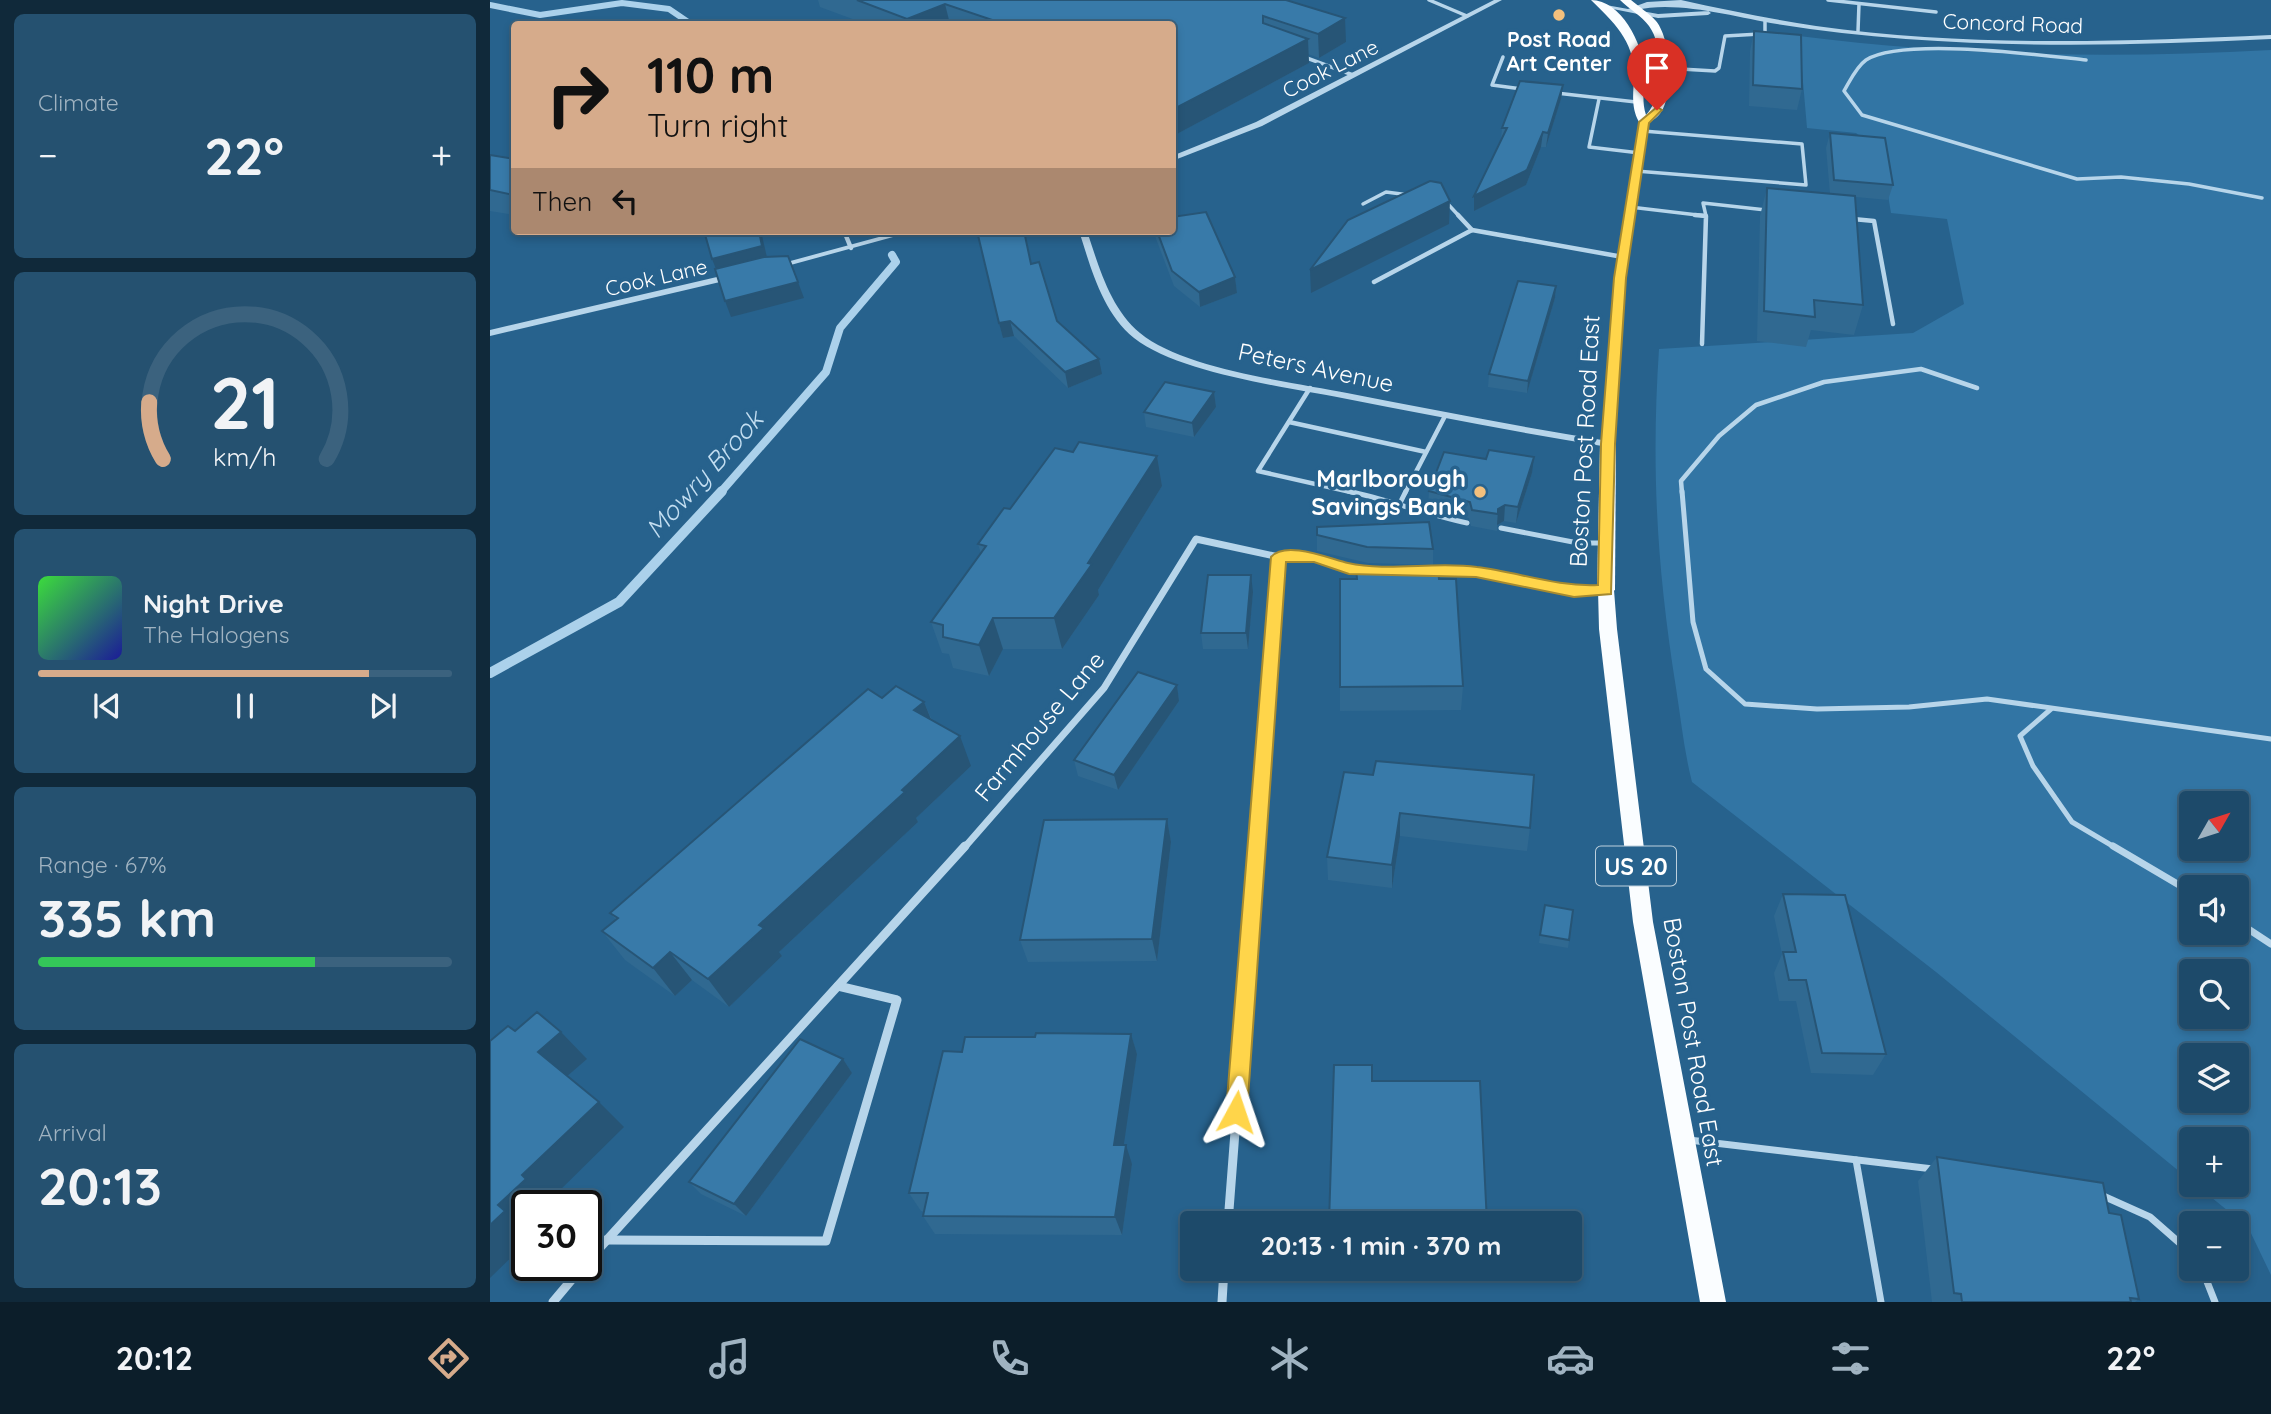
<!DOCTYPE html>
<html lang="en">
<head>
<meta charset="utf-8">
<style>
  body { margin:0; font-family:Quicksand,sans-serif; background:#255170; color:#f1f3f6; height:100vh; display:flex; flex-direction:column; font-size:26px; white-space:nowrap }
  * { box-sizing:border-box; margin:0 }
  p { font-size:23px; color:#a0b3c1 }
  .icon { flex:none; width:38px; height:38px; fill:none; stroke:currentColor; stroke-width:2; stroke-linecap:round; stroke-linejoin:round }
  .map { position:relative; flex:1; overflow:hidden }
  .side { display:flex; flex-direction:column; gap:14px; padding:14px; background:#10293a; width:490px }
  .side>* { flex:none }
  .guide { position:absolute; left:21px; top:21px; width:665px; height:214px; border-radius:7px; box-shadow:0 4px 10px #0003,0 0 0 2px #3b627e; background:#d6ab8b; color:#111; overflow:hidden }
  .needle { width:46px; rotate:51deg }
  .buttons { position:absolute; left:1689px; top:791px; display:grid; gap:14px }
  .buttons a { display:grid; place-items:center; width:70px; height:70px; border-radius:7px; background:#1d4a6a; box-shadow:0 4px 10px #0003,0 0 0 2px #3b627e; font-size:35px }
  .speed { position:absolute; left:21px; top:1190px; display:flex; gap:14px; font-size:35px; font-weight:700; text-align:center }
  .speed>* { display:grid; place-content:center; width:91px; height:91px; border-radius:50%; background:#1d4a6a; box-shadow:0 4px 10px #0003,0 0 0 2px #3b627e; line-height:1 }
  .speed .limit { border:4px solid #111; border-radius:10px; background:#fff; color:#111 }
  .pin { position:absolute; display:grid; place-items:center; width:60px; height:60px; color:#fff; margin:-72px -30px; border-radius:50% 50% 50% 0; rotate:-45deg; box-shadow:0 0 7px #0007 }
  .pin .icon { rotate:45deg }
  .me { position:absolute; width:77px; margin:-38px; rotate:5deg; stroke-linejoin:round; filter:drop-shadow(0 0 5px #0008) }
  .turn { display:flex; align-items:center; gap:24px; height:147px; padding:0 21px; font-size:32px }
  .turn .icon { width:91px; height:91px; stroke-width:2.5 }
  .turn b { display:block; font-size:49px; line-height:60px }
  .then { display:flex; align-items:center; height:66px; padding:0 21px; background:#0003; gap:14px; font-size:26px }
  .big { font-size:52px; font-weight:800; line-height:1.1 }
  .side .card { flex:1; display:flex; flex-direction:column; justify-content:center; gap:10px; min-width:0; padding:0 24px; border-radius:10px; background:#255170 }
  .side .dial { align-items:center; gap:0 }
  .dial svg { height:182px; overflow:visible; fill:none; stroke:#3b627e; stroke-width:7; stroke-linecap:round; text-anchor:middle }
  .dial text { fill:#f1f3f6; stroke:none }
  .song { display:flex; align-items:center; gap:21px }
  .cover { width:84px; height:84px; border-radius:10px; background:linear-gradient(135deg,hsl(120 70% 55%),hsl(240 70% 35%)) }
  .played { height:7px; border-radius:4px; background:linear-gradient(90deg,#d6ab8b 80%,#3b627e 80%) }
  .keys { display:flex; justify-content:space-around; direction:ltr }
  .heat { display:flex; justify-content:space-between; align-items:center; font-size:38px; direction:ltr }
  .charge { height:10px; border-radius:5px; background:linear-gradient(90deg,#34c759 67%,#3b627e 0) }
  .trip { position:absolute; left:690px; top:1211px; width:402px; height:70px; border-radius:7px; background:#1d4a6a; box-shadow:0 4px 10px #0003,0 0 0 2px #3b627e; font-weight:800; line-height:70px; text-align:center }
  .menu { display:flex; height:112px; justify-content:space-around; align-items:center; background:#0c1e2a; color:#a0b3c1 }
  .menu .icon { width:49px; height:49px }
  .menu .selected { color:#d6ab8b }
  .menu b { font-size:32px; color:#f1f3f6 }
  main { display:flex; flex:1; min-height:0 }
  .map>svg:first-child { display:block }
  .green { fill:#3275a4; fill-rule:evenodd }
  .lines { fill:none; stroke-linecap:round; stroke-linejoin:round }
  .stream-far2 { stroke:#abd1eb; stroke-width:6 }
  .stream-far1 { stroke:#abd1eb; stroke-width:8 }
  .stream { stroke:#abd1eb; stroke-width:10 }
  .service-far3 { stroke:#b7d5ea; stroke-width:3.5 }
  .service-far2 { stroke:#b7d5ea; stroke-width:4.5 }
  .service-far1 { stroke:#b7d5ea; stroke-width:5 }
  .service { stroke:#b7d5ea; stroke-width:7 }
  .minor-far1 { stroke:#b7d5ea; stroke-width:7 }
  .minor { stroke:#b7d5ea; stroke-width:9 }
  .tertiary { fill:#b7d5ea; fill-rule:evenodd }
  .primary { fill:#fafdff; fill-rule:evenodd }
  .trunk { fill:#fcfeff; fill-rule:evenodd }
  .wall { fill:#306991 }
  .shaded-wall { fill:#275576 }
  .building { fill:#387aa9; stroke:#275576; stroke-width:2 }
  .route { fill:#ffd54a; stroke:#a68a30; stroke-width:2 }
  .poi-dot { fill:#f3c07d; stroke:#27628d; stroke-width:2.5 }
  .labels { text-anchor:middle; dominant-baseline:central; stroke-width:7; stroke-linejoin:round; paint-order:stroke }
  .far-street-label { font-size:21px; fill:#fff; stroke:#27628d }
  .far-poi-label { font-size:21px; font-weight:bold; fill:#fff; stroke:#27628d }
  .shield { fill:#27628d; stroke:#bed0dd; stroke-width:2 }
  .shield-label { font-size:23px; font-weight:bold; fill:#fff }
  .street-label { font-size:24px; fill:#fff; stroke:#27628d }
  .poi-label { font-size:24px; font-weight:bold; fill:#fff; stroke:#27628d; text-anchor:end }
  .water-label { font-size:26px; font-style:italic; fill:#c3def1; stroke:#27628d }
</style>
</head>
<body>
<main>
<section class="side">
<div class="card"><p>Climate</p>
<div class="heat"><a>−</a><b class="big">22°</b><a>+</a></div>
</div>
<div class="card dial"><svg viewBox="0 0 100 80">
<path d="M14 69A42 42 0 1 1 86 69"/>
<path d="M14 69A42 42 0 0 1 8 44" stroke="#d6ab8b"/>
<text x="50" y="56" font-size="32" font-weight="700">21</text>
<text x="50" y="72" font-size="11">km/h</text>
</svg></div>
<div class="card">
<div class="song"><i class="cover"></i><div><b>Night Drive</b><p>The Halogens</p></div></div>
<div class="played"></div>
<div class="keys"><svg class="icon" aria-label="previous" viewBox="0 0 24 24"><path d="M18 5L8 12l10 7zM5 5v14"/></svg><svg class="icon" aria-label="pause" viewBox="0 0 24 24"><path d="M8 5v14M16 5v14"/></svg><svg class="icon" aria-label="next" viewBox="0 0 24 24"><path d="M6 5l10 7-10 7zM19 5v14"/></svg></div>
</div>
<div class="card"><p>Range · 67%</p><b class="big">335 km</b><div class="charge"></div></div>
<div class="card"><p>Arrival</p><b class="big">20:13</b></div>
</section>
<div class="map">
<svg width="1781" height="1302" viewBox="0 0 1781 1302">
  <rect width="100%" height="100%" fill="#27628d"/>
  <path class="green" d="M1309 36C1467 56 1622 59 1781 50V1275L1758 1227 1706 1185H1746V1139H1701V1181L1446 972 1202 782C1194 751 1191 719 1186 688 1167 568 1161 470 1169 349L1423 333 1474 304 1457 219 1401 213 1391 153 1366 133 1317 128ZM1701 803H1746V849H1701ZM1701 887H1746V933H1701ZM1701 971H1746V1017H1701ZM1701 1055H1746V1101H1701Z"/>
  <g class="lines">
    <polyline class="stream-far2" points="0,5 50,15 132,3 179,9 201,24"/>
    <polyline class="stream-far1" points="230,493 336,372 350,328 406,262 402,255"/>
    <polyline class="stream" points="0,673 129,602 232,491"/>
    <g class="service-far3">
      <polyline points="939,0 977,16"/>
      <polyline points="1338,0 1446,12"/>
      <polyline points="1368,31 1369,4"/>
      <polyline points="814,57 863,75"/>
      <polyline points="1013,57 1002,85 1032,89"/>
      <path d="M1596 60C1549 55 1413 37 1376 60 1366 67 1360 81 1354 91L1372 115 1587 179 1631 177 1699 184 1772 198"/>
      <polyline points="1173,68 1225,71 1229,68 1235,36 1270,34 1275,32 1275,21"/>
      <polyline points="1066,93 1146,102"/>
      <polyline points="1109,99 1099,147 1150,153"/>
      <polyline points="1146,171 1316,185 1312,144 1153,131"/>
      <polyline points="956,202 969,216"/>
      <polyline points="873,204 896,192 919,195"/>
      <polyline points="1140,207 1216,216"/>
      <polyline points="1216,216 1213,203 1276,210"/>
    </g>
    <g class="service-far2">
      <polyline points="968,215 982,230"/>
      <polyline points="1205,215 1216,216 1212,344"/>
      <polyline points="1363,219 1384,221 1403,324"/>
      <polyline points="354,231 361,248"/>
      <polyline points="884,282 982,230 1133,257"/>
      <polyline points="820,388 768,471 865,493"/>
      <polyline points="799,422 936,452"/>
      <polyline points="915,493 955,416"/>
      <polyline points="1192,493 1191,481 1229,436 1266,405 1334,382 1431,369 1487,388"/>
    </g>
    <g class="service-far1">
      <path d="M858 491C898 500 936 514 977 523"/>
      <polyline points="1192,491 1203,622 1216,669 1255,704 1327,709 1419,707 1497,699 1781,739"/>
      <polyline points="910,503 916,491"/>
      <polyline points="1011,528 1088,543 1115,543"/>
      <polyline points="1561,709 1530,736 1543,766 1582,822 1626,848"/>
    </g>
    <g class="service">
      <polyline points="1623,846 1701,892"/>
      <polyline points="1746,921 1781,944"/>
      <polyline points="1199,1140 1443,1169"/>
      <polyline points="1366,1160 1391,1302"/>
      <polyline points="1611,1195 1660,1217 1701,1253"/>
      <polyline points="1712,1269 1725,1302"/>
    </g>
    <g class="minor-far1">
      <polyline points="789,557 824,557 858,569 874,569"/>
      <polyline points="942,571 986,572 1084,592 1116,590"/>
      <polyline points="474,848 614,688 706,539 789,557 767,848"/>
    </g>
    <g class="minor">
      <polyline points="738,1223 767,846"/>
      <polyline points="116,1240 336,1241 407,1000 348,986"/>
      <polyline points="96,1263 475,846"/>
      <polyline points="63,1302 94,1265"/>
      <polyline points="732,1302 734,1269"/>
    </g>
    <g class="tertiary">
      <polygon points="1004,0 1012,0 772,126 682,161 682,156 766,122"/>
      <path d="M1191 0C1236 10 1281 19 1326 26 1476 47 1630 42 1781 35V39C1616 47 1451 50 1287 24 1245 17 1187 0 1146 10L1168 14 1218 11 1221 13 1218 15 1168 18 1113 7 1116 5 1138 9 1157 2Z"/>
      <polygon points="411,231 425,231 286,269 282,266"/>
      <path d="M589 231H597C609 267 620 308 650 333 693 369 802 382 857 393 944 410 1031 427 1118 441L1123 444 1118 447C1029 433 940 415 852 398 796 387 688 373 644 338 612 312 601 268 589 231Z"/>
      <polygon points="244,273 247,274 247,278 0,336 0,330"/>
    </g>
    <g class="primary">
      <path d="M1101 0C1131 0 1153 44 1154 70 1155 86 1151 100 1156 115 1174 97 1174 46 1159 26 1152 16 1139 9 1130 0H1141C1149 7 1159 13 1166 21 1181 39 1184 92 1171 112 1169 116 1163 120 1159 123L1136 278 1125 444 1118 449 1111 444 1124 278 1149 122C1140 106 1144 91 1144 74 1144 40 1123 22 1101 0Z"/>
      <polygon points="1116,584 1124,590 1127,629 1163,922 1236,1302 1210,1302 1143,922 1109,629 1108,590"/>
    </g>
    <polygon class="trunk" points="1118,439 1126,444 1125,590 1116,596 1107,590 1110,444"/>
  </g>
  <g class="wall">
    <polygon points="328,0 796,0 856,42 829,58 818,54 819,63 685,135 682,134 682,24 376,24 330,7"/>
    <polygon points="1264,31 1312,89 1307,110 1259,106 1260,51"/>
    <polygon points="1073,85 1071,99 1056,147 1051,147 1036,185 984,211 1011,140 1012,128"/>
    <polygon points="1340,133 1403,185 1398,200 1366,197 1373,305 1364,335 1321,330 1316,347 1267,341 1270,216 1277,188 1340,194 1336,148"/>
    <polygon points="0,155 24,159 24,215 0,211"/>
    <polygon points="487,231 541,264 567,321 612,374 578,388 524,336 513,338"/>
    <polygon points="664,231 682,231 745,277 747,293 710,307 684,286 665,236"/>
    <polygon points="1066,286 1065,298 1037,393 998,387 999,374"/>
    <polygon points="724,392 726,407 704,437 656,427 654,412"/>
    <polygon points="583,452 667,456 672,486 608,590 609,595 572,649 513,649 499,676 463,668 459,654 452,653 441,622 491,554 488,544"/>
    <polygon points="1042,473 1026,523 1014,521 1007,525 1007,531 981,526 979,518 938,508 939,491"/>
    <polygon points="827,535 943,549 943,565 878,563 827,551"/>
    <polygon points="866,568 949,579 973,686 971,710 850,711 850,687 866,579"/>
    <polygon points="763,592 758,649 713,649 711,633"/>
    <polygon points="687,685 689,701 628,790 588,776 584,760"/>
    <polygon points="392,698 434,702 442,720 481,766 426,818 428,822 289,952 292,956 239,1007 202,980 185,996 135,960 112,931 126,920 120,913"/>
    <polygon points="854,772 1040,828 1037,851 910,836 902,888 838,880 837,857"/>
    <polygon points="677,819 681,842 667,961 538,962 530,940"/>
    <polygon points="1293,894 1396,1054 1383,1075 1321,1073 1306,1001 1289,1001 1284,973 1292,954 1284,916"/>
    <polygon points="1055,905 1079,940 1078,948 1049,943"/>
    <polygon points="641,1034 647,1054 633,1145 642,1164 632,1235 445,1234 433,1216 434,1212 431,1211 419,1193 472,1052 545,1037"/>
    <polygon points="353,1059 362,1073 256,1216 211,1194 199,1182"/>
    <polygon points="1447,1157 1619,1213 1649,1299 1645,1302 1442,1302 1428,1181"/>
  </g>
  <g class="shaded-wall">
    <polygon points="455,4 460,24 419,24 417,19"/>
    <polygon points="855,18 856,42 829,58 828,34"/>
    <polygon points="818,39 819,63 685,135 682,110"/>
    <polygon points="1073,85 1071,99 1056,147 1058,133"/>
    <polygon points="1053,132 1051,147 1036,185 984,211 984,196"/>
    <polygon points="960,201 959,224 821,293 820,270"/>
    <polygon points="269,231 271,231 278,262 228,274 222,259"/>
    <polygon points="745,277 747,293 710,307 709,292"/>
    <polygon points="308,282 314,298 241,317 235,301"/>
    <polygon points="1066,286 1065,298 1037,393 1038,381"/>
    <polygon points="520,321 524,336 513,338 509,323"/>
    <polygon points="609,359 612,374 578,388 575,372"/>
    <polygon points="724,392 726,407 704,437 702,423"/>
    <polygon points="667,456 672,486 608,590 609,595 572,649 564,618 598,563"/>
    <polygon points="1044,457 1042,473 1026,523 1028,507"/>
    <polygon points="1015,505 1014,521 1007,525 1008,509"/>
    <polygon points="761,575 763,592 758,649 756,633"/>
    <polygon points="503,618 513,649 499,676 489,645"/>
    <polygon points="687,685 689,701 628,790 624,775"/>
    <polygon points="434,702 446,732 424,710"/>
    <polygon points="470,736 481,766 426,818 428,822 289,952 292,956 239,1007 218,979 269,925"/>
    <polygon points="910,813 910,836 902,888 902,865"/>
    <polygon points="677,819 681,842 667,961 662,939"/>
    <polygon points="180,952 202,980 185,996 163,968"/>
    <polygon points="71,1032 97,1059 75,1078 48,1052"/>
    <polygon points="641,1034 647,1054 631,1164 624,1145"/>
    <polygon points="353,1059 362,1073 256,1216 244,1204"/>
    <polygon points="109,1102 134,1127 61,1199 65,1202 61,1206 37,1206 37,1242 0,1278 0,1225 8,1205 32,1175"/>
    <polygon points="636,1145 642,1164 632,1235 625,1217"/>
  </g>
  <g class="building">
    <polygon points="367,0 796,0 855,18 828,34 773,16 773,23 818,39 682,110 682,24 514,24 455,4 417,19"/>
    <polygon points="1264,31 1311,35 1312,89 1263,85"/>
    <polygon points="1030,81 1073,85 1058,133 1053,132 1037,170 984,196 1017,128 1012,128"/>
    <polygon points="1340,133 1395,138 1403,185 1344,180"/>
    <polygon points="0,155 24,159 24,195 0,190"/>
    <polygon points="940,181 951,183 960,201 820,270 858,220"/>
    <polygon points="1277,188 1365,196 1373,305 1324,300 1325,317 1274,311"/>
    <polygon points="716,212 745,277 709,292 682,271 667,231 682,231 682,217"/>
    <polygon points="214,231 269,231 272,246 222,259"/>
    <polygon points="487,231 534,231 541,264 549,262 567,321 609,359 575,372 520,321 509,323"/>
    <polygon points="298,256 308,282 235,301 225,269 274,257"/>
    <polygon points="1028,281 1066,286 1038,381 999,374"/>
    <polygon points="675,382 724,392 702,423 654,412"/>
    <polygon points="589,442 667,456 598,563 602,564 564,618 503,618 489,645 453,637 453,625 441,622 496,546 488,544 514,508 520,509 565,448 583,452"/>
    <polygon points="999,450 1044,457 1028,507 1015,505 1008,509 1008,514 982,510 980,502 939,491 954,452 996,459"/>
    <polygon points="939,522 943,549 877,547 827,535 827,527"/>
    <polygon points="948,567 949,579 966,579 973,686 850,687 850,579 867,579 866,568"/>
    <polygon points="718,575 761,575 756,633 711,633"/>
    <polygon points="648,672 687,685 624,775 584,760"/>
    <polygon points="406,686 434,702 424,710 470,736 412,790 415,792 269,925 274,928 218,979 180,952 163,968 112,931 128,918 120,913 378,689 392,698"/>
    <polygon points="886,761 1044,775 1040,828 910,813 902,865 837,857 854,772 883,775"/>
    <polygon points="677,819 662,939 530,940 554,820"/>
    <polygon points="1293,894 1355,895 1396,1054 1332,1053 1316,980 1299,980 1293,952 1306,952"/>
    <polygon points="1055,905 1083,910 1079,940 1050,935"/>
    <polygon points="47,1012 71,1032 48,1052 109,1102 32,1175 36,1179 8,1205 15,1211 0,1225 0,1041 18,1026 25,1031"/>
    <polygon points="546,1033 641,1034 624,1145 636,1145 625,1217 433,1216 438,1193 419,1193 453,1051 472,1052 475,1037 545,1037"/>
    <polygon points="310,1039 353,1059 244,1204 199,1182"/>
    <polygon points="844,1065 882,1065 882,1081 990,1081 997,1223 839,1223"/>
    <polygon points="1447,1157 1613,1183 1619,1213 1631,1215 1649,1299 1640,1298 1641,1302 1472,1302 1471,1294 1464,1293"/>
  </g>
  <path class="route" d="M1167 107 1172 110 1159 123 1136 278 1125 444 1121 594 1084 597 986 577 859 574 824 562H796L757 1112 754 1120 746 1123 739 1120 736 1112 781 557C796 540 840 559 858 563 898 572 946 561 987 567 1028 572 1067 587 1108 585L1111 444 1124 278 1149 122Z"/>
  <g class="poi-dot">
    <circle cx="1069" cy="15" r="7"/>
    <circle cx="990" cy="492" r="7"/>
  </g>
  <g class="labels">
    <g class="far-street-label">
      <text transform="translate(1523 23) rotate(2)">Concord Road</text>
      <text transform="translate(840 68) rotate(-27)">Cook Lane</text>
      <text transform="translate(166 277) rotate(-13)">Cook Lane</text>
    </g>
    <g class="far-poi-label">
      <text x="1069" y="39">Post Road<tspan x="1069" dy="24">Art Center</tspan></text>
    </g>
    <rect class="shield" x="1106" y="846.5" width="80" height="39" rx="5"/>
    <g class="shield-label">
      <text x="1146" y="866">US 20</text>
    </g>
    <g class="street-label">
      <text transform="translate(826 367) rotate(12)">Peters Avenue</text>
      <text transform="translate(1094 441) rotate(-87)">Boston Post Road East</text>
      <text transform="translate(549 726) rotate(-50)">Farmhouse Lane</text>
      <text transform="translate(1204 1042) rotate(80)">Boston Post Road East</text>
    </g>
    <g class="poi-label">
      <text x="976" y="478">Marlborough<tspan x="976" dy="28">Savings Bank</tspan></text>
    </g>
    <g class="water-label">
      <text transform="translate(214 474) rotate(-48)">Mowry Brook</text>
    </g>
  </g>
</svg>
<div class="buttons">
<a><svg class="needle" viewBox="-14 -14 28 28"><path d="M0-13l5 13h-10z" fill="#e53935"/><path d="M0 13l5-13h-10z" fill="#a0b3c1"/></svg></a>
<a><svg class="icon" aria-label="sound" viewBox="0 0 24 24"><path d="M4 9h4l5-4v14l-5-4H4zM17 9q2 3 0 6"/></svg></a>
<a><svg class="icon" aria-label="search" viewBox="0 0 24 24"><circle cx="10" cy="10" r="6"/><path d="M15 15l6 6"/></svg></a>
<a><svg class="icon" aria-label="layers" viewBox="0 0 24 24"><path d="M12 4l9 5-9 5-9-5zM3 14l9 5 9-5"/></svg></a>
<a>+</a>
<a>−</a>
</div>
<div class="speed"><div class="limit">30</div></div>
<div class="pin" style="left:1167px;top:110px;background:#d93025"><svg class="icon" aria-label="arrive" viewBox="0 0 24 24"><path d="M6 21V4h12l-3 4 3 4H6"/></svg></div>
<svg class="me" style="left:746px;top:1112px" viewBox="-20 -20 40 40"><path d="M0-17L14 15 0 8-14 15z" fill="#ffd54a" stroke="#fff" stroke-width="4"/></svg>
<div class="trip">20:13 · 1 min · 370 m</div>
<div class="guide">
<div class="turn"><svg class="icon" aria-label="right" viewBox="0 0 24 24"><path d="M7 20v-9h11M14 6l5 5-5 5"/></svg><div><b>110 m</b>Turn right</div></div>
<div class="then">Then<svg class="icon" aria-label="left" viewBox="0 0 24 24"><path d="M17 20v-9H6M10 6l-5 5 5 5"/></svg></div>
</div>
</div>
</main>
<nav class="menu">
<b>20:12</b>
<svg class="icon selected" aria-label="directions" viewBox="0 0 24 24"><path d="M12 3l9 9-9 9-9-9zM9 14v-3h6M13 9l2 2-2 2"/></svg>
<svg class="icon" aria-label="music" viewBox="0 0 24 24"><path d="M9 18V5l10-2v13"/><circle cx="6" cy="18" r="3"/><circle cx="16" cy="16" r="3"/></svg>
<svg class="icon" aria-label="phone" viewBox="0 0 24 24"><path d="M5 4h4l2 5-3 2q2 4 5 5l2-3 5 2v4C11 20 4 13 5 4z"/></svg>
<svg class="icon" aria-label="climate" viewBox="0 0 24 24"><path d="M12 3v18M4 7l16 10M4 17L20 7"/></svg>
<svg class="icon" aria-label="car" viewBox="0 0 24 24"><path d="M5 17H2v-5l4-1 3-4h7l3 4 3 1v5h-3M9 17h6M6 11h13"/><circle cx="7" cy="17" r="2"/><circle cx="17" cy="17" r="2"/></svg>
<svg class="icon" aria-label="filters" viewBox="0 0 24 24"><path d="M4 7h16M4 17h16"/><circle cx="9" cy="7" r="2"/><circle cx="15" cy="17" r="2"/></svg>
<b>22°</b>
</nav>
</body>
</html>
